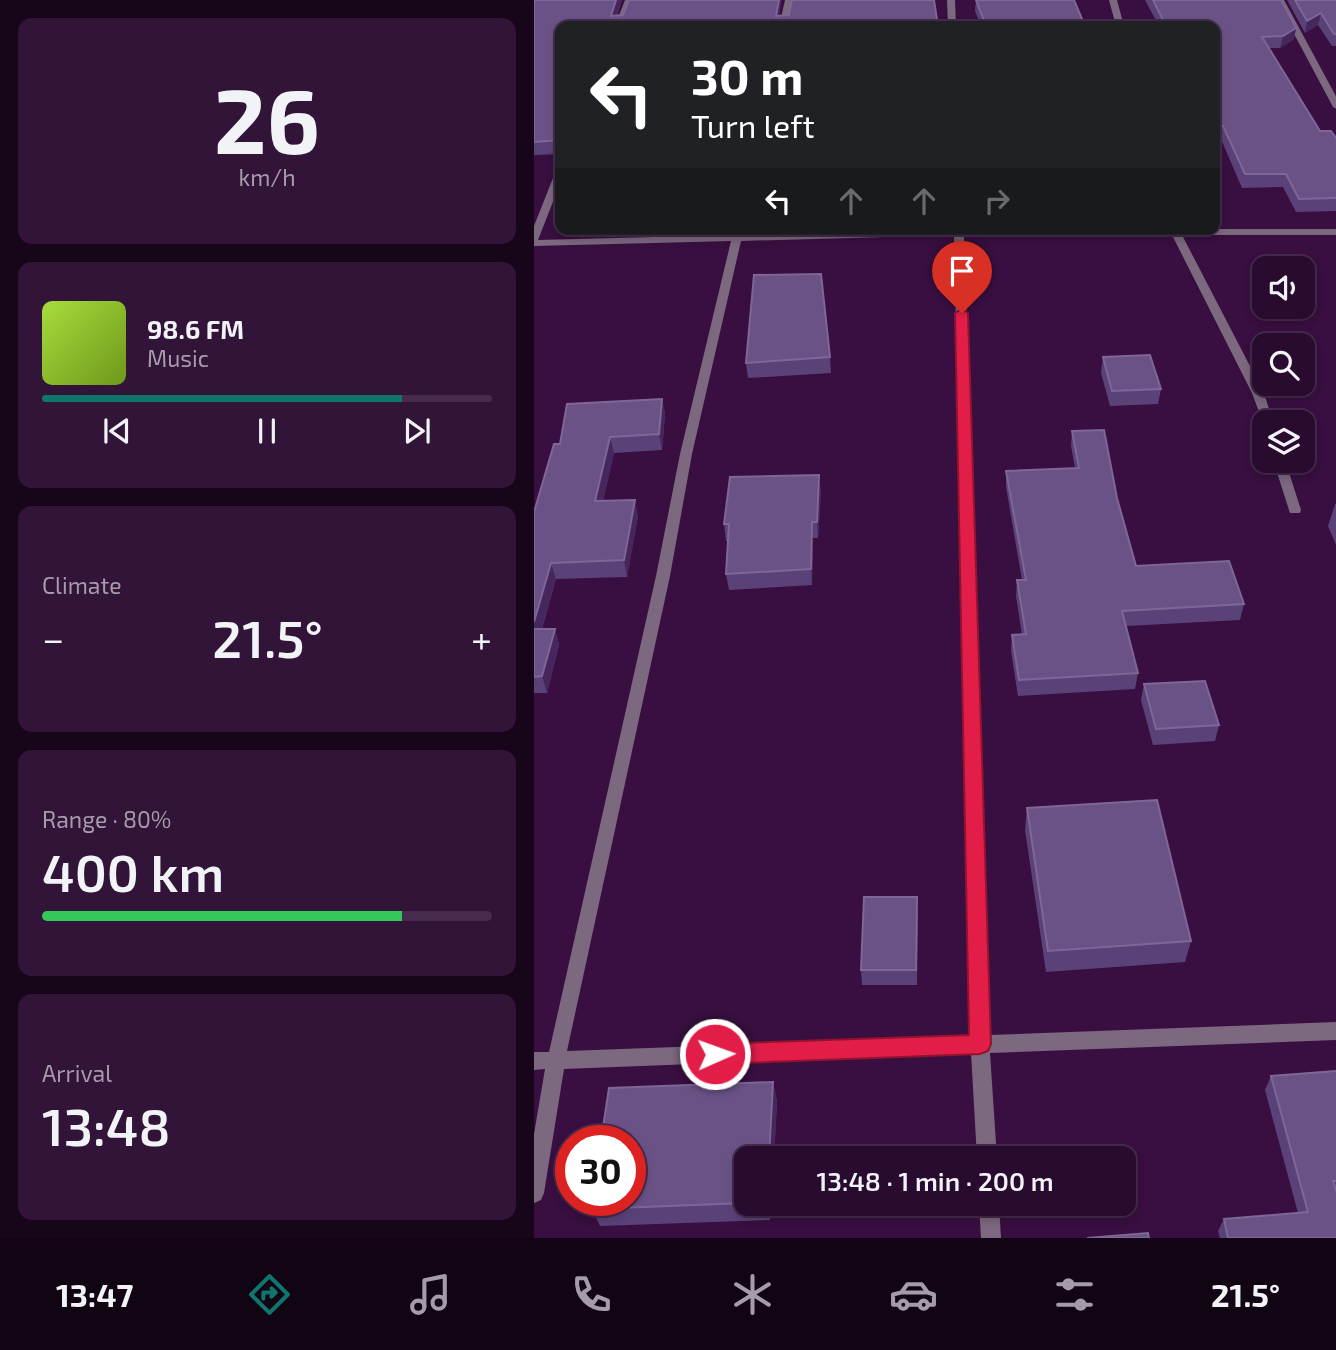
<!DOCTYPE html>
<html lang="en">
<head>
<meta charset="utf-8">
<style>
  body { margin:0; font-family:"Exo 2",sans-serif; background:#321438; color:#f1f3f6; height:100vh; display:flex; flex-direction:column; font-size:26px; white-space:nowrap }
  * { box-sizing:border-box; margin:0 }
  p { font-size:23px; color:#a59bab }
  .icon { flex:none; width:38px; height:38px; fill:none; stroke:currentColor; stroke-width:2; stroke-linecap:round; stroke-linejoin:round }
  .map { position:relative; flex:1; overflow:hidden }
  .panel { display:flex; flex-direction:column; gap:18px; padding:18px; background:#17061a; width:534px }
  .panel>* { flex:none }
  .hud { position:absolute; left:21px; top:21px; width:665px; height:214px; border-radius:14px; box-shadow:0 4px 10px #0003,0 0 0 2px #462b4c; background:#202124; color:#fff; overflow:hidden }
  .buttons { position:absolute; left:718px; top:256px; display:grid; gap:14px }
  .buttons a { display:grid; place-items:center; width:63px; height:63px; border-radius:14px; background:#2a0b30; box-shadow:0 4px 10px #0003,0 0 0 2px #462b4c; font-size:35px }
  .speed { position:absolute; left:21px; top:1125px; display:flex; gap:14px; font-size:35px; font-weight:700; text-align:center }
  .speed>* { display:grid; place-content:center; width:91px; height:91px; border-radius:50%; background:#2a0b30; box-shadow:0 4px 10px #0003,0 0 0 2px #462b4c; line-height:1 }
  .speed .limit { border:10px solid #d22; background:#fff; color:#111 }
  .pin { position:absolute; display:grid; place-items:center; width:60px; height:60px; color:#fff; margin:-72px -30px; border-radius:50% 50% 50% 0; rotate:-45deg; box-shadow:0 0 7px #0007 }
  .pin .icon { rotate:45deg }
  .me { position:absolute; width:77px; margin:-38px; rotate:88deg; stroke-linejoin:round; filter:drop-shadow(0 0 5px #0008) }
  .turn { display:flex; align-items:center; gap:24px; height:147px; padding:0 21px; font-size:32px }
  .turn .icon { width:91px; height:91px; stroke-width:2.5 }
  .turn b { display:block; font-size:49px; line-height:60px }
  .lanes { display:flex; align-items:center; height:66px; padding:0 21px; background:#0003; justify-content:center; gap:35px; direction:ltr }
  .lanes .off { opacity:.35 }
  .big { font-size:52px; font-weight:600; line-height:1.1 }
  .panel .widget { flex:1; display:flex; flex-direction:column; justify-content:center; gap:10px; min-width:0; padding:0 24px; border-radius:14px; background:#321438 }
  .panel .dial { align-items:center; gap:0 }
  .dial b { font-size:91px; line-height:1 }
  .song { display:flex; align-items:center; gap:21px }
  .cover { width:84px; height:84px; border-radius:10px; background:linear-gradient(135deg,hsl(80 70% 55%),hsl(80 70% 35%)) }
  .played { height:7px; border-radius:4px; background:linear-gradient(90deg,#0f766e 80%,#462b4c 80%) }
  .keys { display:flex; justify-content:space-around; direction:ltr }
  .heat { display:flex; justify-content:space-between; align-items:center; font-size:38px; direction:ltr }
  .charge { height:10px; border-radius:5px; background:linear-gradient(90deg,#34c759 80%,#462b4c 0) }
  .trip { position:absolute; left:200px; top:1146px; width:402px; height:70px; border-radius:14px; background:#2a0b30; box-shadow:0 4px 10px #0003,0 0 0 2px #462b4c; font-weight:600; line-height:70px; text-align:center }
  .menu { display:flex; height:112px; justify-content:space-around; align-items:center; background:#110413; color:#a59bab }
  .menu .icon { width:49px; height:49px }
  .menu .current { color:#0f766e }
  .menu b { font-size:32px; color:#f1f3f6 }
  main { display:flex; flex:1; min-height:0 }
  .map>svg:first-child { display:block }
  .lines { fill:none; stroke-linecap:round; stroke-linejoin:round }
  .street { fill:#7c687f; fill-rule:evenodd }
  .wall { fill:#5a4279 }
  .shaded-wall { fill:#46275d }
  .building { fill:#6a5286; stroke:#7e6697; stroke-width:2 }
  .route { fill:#e11d48; stroke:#92132f; stroke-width:2 }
</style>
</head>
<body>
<main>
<section class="panel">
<div class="widget dial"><b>26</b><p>km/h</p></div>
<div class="widget">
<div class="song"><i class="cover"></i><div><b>98.6 FM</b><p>Music</p></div></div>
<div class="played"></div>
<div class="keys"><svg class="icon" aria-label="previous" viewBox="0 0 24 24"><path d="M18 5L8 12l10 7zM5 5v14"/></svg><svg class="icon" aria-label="pause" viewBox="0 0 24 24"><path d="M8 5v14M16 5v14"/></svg><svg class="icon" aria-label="next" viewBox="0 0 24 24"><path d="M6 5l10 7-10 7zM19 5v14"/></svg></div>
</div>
<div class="widget"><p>Climate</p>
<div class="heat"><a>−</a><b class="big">21.5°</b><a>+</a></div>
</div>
<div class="widget"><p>Range · 80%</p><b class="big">400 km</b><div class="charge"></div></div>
<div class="widget"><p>Arrival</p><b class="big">13:48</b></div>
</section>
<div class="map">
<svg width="803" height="1238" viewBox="0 0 803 1238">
  <rect width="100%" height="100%" fill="#380f40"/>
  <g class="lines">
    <g class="street">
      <polygon points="91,0 99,0 89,26 81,26"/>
      <polygon points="251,0 259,0 253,26 245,26"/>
      <polygon points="413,0 421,0 422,26 414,26"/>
      <polygon points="575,0 583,0 590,26 582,26"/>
      <polygon points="742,0 750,0 803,98 803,109 799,107"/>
      <path d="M26 170V184L4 240 199 235 200 229H210L209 235 417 229H803V235H648L730 393 739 422H730V425L718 393 638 235H430L455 1035 803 1022V1040L456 1053 463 1158H443L437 1053 30 1069 10 1193 7 1200 0 1203V1134L11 1069 0 1070V1052H15L122 576 146 454 197 241 0 246V226L21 173ZM420 235 437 1036 33 1051 136 576 158 454 207 241Z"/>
      <polygon points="739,460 751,460 767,510 766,513 756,513 755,510"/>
      <polygon points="445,1204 465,1204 467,1238 447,1238"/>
    </g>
  </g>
  <g class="wall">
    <polygon points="0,0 88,0 83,15 245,15 404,26 26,26 26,154 0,155"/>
    <polygon points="442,0 551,26 447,26 441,11"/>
    <polygon points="611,0 747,0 762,28 760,39 746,48 735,48 786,131 803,139 803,211 762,212 749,187 708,188 687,139 681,139 681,26 625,26"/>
    <polygon points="753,0 803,0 803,46 798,46 784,25 771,33"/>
    <polygon points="296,357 297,373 214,378 212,363"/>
    <polygon points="569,357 627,389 624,404 576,406 567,373"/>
    <polygon points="128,399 131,414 128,450 80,453 69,501 104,516 93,577 22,579 8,629 21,629 25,645 13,693 0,693 0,512 26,444"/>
    <polygon points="538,431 583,498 602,566 710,604 706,620 592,626 604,673 601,689 484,696 477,651 478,635 488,635 482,596 483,580 488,580 472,487 472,471 541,468 537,446"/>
    <polygon points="287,491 284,538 279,538 278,585 195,590 192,574 194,541 192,541 190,524"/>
    <polygon points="801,504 803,504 803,547 794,526"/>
    <polygon points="610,684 685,725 681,741 619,745 607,700"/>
    <polygon points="493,808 657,941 651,962 512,972 491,830"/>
    <polygon points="384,912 383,985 328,985 327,970"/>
    <polygon points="803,1071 803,1238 686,1238 684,1231 690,1219 764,1213 731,1090 737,1076"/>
    <polygon points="239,1082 243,1102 240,1158 212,1158 212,1204 237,1204 236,1220 66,1226 58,1209"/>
  </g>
  <g class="shaded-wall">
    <polygon points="82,0 88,0 79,26 77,16"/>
    <polygon points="245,0 248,0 243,26 242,16"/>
    <polygon points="787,13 784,25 771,33 773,21"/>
    <polygon points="762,28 760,39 746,48 749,36"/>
    <polygon points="128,399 131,414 128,450 125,434"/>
    <polygon points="76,437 80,453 65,517 61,501"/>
    <polygon points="285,475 287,491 284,538 283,522"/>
    <polygon points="101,500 104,516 93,577 90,560"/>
    <polygon points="278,522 279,538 278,585 277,569"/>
    <polygon points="17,563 22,579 3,645 0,635 0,622"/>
    <polygon points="21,629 25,645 13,693 8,676"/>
    <polygon points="239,1082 243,1102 240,1158 235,1158"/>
    <polygon points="233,1204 237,1204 236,1220"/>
  </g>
  <g class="building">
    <polygon points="0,0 82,0 77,16 89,15 95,0 245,0 242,16 255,15 258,0 400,0 404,26 26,26 26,140 0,142"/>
    <polygon points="442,0 540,0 551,26 452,26"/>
    <polygon points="619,0 747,0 762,28 749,36 728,37 786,131 797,131 803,139 803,198 765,199 752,174 711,174 689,126 683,126 681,121 681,26 632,26"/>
    <polygon points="761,0 803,0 803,34 800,34 787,13 773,21"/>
    <polygon points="287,274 296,357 212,363 220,275"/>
    <polygon points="616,355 627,389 578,391 569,357"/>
    <polygon points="128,399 125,434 76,437 61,501 101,500 90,560 17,563 0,622 0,512 20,444 26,444 33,404"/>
    <polygon points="570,430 583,498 602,566 695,561 710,604 588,611 604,673 485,680 478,635 492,634 483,580 492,580 472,471 545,468 538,431"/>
    <polygon points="285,475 283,522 278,522 277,569 192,574 195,524 190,524 196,477"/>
    <polygon points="0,629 21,629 8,676 0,677"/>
    <polygon points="671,681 685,725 622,729 610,684"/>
    <polygon points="623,800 657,941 514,951 493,808"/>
    <polygon points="330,897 383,897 382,970 327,970"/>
    <polygon points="803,1071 803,1181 799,1181 803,1193 803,1238 694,1238 690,1219 774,1212 737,1076"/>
    <polygon points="239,1082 235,1158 212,1158 212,1203 58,1209 59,1200 96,1200 96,1141 67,1141 75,1088"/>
    <polygon points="614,1233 615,1238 553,1238"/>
  </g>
  <polygon class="route" points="428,309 434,313 457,1044 454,1051 446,1054 181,1064 173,1061 170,1054 173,1047 181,1044 435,1035 421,313"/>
</svg>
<div class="buttons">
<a><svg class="icon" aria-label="sound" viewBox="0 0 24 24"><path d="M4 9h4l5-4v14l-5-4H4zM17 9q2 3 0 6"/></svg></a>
<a><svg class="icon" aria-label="search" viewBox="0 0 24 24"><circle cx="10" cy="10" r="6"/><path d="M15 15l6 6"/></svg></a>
<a><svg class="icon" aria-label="layers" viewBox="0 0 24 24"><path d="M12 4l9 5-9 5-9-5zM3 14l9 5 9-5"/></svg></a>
</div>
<div class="speed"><div class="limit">30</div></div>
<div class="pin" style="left:428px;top:313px;background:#d93025"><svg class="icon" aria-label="arrive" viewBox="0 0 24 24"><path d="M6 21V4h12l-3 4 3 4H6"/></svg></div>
<svg class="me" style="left:181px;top:1054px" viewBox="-20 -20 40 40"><circle r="17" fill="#e11d48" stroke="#fff" stroke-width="3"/><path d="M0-11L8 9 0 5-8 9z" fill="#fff"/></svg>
<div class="trip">13:48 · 1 min · 200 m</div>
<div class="hud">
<div class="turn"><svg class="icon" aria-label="left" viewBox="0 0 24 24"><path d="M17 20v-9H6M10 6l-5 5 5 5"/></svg><div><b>30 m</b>Turn left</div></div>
<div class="lanes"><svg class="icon" aria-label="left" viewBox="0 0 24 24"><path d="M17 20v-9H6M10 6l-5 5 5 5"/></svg><svg class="icon off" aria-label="ahead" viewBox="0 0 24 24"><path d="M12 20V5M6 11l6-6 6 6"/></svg><svg class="icon off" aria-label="ahead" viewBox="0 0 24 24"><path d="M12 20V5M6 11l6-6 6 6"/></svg><svg class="icon off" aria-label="right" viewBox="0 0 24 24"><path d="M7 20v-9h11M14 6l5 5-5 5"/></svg></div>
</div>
</div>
</main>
<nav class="menu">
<b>13:47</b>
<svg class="icon current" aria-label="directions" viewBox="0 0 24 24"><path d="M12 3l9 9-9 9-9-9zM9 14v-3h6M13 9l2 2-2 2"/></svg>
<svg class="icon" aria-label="music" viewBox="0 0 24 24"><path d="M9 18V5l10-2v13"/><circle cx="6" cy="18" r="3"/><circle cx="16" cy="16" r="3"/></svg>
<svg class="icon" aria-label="phone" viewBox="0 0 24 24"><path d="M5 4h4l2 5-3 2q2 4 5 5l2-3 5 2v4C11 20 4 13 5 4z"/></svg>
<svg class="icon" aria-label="climate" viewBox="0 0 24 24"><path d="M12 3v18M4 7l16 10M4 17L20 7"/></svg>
<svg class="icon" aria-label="car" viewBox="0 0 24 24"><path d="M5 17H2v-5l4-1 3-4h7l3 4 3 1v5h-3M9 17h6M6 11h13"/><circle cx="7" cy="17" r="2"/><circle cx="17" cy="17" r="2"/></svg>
<svg class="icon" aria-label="filters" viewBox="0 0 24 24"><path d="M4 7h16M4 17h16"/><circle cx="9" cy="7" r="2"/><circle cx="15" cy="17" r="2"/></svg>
<b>21.5°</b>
</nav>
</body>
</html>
